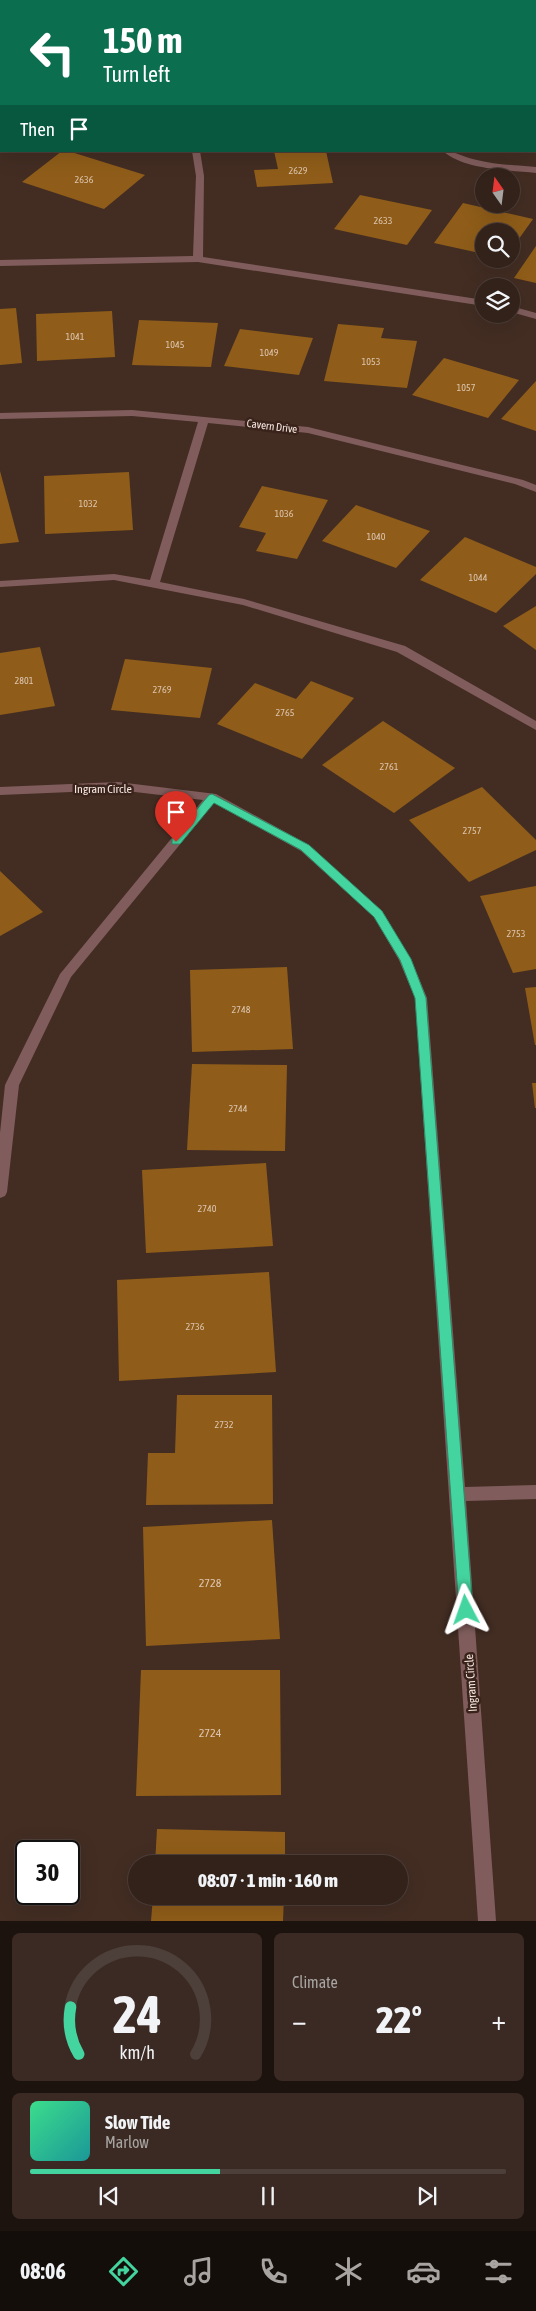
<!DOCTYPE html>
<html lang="en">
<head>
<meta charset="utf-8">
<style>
  body { margin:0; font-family:"Asap Condensed",sans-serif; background:#3a2a23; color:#f1f3f6; height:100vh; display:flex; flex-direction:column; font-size:19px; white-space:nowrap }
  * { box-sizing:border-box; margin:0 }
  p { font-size:16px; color:#a8a4a2 }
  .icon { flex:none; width:28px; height:28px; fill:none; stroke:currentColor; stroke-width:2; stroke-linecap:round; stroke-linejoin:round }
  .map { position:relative; height:1921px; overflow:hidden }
  .details { display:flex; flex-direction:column; gap:12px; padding:12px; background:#1c130e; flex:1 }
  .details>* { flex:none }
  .hud { position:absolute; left:0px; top:0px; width:536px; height:152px; box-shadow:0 5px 20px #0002,0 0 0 1px #4d3f39; background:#0b6e4f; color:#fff; overflow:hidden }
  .needle { width:32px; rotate:346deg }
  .buttons { position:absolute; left:475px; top:168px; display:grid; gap:10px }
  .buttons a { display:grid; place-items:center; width:45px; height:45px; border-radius:50%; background:#32221a; box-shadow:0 5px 20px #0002,0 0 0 1px #4d3f39; font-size:25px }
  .speed { position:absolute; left:15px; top:1840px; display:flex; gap:10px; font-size:25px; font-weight:700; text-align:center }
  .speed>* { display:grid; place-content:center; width:65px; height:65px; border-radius:50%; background:#32221a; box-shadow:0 5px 20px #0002,0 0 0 1px #4d3f39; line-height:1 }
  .speed .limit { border:2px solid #111; border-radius:8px; background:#fff; color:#111 }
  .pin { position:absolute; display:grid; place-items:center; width:42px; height:42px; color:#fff; margin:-51px -21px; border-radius:50% 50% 50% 0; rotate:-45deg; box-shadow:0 0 5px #0007 }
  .pin .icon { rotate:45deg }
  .me { position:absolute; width:55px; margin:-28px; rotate:356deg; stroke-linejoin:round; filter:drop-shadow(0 0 4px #0008) }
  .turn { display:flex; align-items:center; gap:18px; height:105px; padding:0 20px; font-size:22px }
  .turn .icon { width:65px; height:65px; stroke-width:2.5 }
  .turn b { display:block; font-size:35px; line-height:42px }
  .then { display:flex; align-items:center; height:48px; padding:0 20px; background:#0003; gap:10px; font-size:19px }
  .big { font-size:38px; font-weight:800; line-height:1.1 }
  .details .widget { flex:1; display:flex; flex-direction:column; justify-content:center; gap:8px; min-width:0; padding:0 18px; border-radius:8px; background:#3a2a23 }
  .details .dial { align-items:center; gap:0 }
  .dial svg { height:130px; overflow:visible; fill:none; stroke:#4d3f39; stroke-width:7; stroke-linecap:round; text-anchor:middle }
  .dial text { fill:#f1f3f6; stroke:none }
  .song { display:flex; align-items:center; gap:15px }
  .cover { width:60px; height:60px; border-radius:8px; background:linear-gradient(135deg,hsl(150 70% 55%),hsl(180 70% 35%)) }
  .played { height:5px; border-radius:2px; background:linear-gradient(90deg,#44d49f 40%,#4d3f39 40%) }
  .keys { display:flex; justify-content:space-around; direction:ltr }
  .heat { display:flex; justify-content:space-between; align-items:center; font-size:28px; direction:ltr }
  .details .tiles { flex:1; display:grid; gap:12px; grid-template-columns:1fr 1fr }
  .widget:last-child { grid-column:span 2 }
  .trip { position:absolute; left:128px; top:1855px; width:280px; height:50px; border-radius:25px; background:#32221a; box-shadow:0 5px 20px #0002,0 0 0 1px #4d3f39; font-weight:800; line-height:50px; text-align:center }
  .menu { display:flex; height:80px; justify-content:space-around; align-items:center; background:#140e0a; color:#a8a4a2 }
  .menu .icon { width:35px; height:35px }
  .menu .on { color:#44d49f }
  .menu b { font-size:22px; color:#f1f3f6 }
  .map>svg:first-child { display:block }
  .building { fill:#8f5d19 }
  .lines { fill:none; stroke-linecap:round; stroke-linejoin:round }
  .minor { fill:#805d5c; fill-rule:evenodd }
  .route { fill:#44d49f; stroke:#2c8a67 }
  .labels { text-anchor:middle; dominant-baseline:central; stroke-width:5; stroke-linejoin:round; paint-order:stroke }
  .number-label { font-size:10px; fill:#ddc5b0 }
  .far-street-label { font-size:11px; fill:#f7e8e2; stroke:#39231a }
  .street-label { font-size:12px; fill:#f7e8e2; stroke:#39231a }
  .near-number-label { font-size:12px; fill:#ddc5b0 }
</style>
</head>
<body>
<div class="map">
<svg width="536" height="1921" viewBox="0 0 536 1921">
  <rect width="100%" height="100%" fill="#432d23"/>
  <g class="building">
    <polygon points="62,151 68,151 145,175 104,209 22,182"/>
    <polygon points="274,151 326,151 333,183 257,187 254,170 278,169"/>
    <polygon points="360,195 432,210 407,245 334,229"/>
    <polygon points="463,203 533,219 511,250 511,231 484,231 484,254 434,243"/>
    <polygon points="536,246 536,283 514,278"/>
    <polygon points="16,308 22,363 0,365 0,309"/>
    <polygon points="112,311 115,357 37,361 36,314"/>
    <polygon points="139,320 218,323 211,367 132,365"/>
    <polygon points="338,324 384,328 381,338 417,341 407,388 324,381"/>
    <polygon points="240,329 313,338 299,375 224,366"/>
    <polygon points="444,358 519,380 488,418 412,395"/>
    <polygon points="536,381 536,431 501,419"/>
    <polygon points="0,471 19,542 0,544"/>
    <polygon points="129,472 133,530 45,534 44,476"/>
    <polygon points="262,486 328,500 297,559 256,551 266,533 239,527"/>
    <polygon points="356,505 430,531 396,568 322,541"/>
    <polygon points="465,537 536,567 536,574 496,613 420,580"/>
    <polygon points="536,606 536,650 503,626"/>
    <polygon points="40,647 55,706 0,715 0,653"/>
    <polygon points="125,659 212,668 200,718 111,710"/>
    <polygon points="311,681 354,698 302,759 217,724 255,683 296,699"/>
    <polygon points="383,721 455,768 394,813 322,765"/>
    <polygon points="482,787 536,840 536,850 469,882 409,820"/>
    <polygon points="0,871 43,912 0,936"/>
    <polygon points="536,886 536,969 513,973 480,896"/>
    <polygon points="287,967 293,1049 192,1052 190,970"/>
    <polygon points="536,987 536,1045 535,1045 525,988"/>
    <polygon points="192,1064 287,1065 285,1151 187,1150"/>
    <polygon points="532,1083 536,1083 536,1108 535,1108"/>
    <polygon points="266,1163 273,1246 146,1253 142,1170"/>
    <polygon points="269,1272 276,1372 119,1381 117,1280"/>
    <polygon points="177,1395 272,1395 273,1504 146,1505 148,1453 175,1453"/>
    <polygon points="272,1520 280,1639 146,1646 143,1527"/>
    <polygon points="141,1670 280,1670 281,1795 136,1796"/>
    <polygon points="157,1829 285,1832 285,1864 155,1864"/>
    <polygon points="153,1896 284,1896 283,1921 151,1921"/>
  </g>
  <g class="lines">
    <g class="minor">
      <rect x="214" y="0" width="8" height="1"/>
      <rect x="453" y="0" width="8" height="1"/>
      <polygon points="192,151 200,151 204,176 203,257 484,300 484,306 198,262 0,266 0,260 193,256 196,176"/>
      <path d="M443 151C455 151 465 158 477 160 496 165 516 165 536 167V173C509 170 464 170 443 151Z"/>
      <polygon points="511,306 536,313 536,319 511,312"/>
      <polygon points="132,410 308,427 523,480 536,485 536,492 515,484 308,433 208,423 160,582 244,599 405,646 536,721 536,730 397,652 243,605 114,580 0,587 0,581 114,574 150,580 198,422 132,416 0,419 0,413"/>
      <polygon points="118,782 216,794 309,845 382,911 411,959 427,998 465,1487 536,1485 536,1499 466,1501 496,1921 478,1921 415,998 399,960 374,917 301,851 214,803 71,977 19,1085 7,1192 5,1196 0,1198 0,1133 5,1085 60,974 203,800 118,790 0,795 0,787"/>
    </g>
  </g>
  <polygon class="route" points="212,794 309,845 382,911 411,959 426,998 473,1610 471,1615 466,1617 461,1615 459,1610 415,998 400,960 374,917 301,850 214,803 180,844 172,844 172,839 209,795"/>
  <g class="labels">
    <g class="number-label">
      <text x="298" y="170">2629</text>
      <text x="84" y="179">2636</text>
      <text x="383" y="220">2633</text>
      <text x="75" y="336">1041</text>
      <text x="175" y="344">1045</text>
      <text x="269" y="352">1049</text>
      <text x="371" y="361">1053</text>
      <text x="466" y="387">1057</text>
      <text x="88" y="503">1032</text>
      <text x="284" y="513">1036</text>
      <text x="376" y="536">1040</text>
      <text x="478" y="577">1044</text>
      <text x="24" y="680">2801</text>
      <text x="162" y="689">2769</text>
      <text x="285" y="712">2765</text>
      <text x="389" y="766">2761</text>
      <text x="472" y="830">2757</text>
      <text x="516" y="933">2753</text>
      <text x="241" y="1009">2748</text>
      <text x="238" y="1108">2744</text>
      <text x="207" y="1208">2740</text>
      <text x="195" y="1326">2736</text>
      <text x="224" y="1424">2732</text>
    </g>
    <g class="far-street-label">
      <text transform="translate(272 426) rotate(7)">Cavern Drive</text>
    </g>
    <g class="street-label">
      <text x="103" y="789">Ingram Circle</text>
      <text transform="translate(471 1683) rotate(-94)">Ingram Circle</text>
    </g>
    <g class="near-number-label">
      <text x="210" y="1583">2728</text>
      <text x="210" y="1733">2724</text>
    </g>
  </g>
</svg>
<div class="buttons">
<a><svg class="needle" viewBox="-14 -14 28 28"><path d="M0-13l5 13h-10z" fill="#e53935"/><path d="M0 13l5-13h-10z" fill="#a8a4a2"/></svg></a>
<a><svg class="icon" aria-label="search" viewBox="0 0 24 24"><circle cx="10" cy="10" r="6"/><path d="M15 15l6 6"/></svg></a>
<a><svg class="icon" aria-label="layers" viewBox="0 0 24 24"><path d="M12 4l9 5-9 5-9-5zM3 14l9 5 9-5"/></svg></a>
</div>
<div class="speed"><div class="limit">30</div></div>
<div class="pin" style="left:176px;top:842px;background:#d93025"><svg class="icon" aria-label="arrive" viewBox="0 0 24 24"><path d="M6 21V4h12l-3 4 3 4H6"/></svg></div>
<svg class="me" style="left:466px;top:1610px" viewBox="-20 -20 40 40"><path d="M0-17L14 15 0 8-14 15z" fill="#44d49f" stroke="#fff" stroke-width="4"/></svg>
<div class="trip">08:07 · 1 min · 160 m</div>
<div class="hud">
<div class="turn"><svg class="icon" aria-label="left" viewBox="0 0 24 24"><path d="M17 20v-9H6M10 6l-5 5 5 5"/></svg><div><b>150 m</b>Turn left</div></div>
<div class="then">Then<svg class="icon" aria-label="arrive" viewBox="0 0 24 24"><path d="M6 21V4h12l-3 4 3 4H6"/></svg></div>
</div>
</div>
<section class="details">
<div class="tiles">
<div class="widget dial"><svg viewBox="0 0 100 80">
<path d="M14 69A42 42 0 1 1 86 69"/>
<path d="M14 69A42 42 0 0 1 9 40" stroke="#44d49f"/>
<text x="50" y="56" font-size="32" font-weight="700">24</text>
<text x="50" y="72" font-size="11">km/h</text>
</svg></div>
<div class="widget"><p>Climate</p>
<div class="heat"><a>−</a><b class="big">22°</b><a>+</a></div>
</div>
<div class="widget">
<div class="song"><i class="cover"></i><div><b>Slow Tide</b><p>Marlow</p></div></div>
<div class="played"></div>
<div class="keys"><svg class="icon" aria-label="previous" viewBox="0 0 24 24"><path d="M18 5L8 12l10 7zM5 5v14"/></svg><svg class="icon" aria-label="pause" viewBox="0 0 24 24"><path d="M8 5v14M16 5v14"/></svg><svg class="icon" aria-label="next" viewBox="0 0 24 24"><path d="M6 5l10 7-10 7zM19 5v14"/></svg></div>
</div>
</div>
</section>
<nav class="menu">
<b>08:06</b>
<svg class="icon on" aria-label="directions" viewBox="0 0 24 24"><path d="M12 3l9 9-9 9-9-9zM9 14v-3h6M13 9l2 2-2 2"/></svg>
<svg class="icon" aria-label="music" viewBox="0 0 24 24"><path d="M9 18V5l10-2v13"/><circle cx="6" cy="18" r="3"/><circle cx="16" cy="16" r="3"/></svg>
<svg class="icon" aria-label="phone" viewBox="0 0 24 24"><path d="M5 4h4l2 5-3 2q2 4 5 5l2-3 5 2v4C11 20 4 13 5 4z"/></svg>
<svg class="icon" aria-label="climate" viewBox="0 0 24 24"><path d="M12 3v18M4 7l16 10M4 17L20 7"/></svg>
<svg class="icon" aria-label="car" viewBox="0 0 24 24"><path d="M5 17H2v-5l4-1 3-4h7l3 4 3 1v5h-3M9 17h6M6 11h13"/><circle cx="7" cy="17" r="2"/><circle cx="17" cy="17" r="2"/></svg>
<svg class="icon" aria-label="filters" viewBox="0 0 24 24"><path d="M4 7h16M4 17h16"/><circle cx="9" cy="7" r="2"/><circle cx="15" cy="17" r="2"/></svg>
</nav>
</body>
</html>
